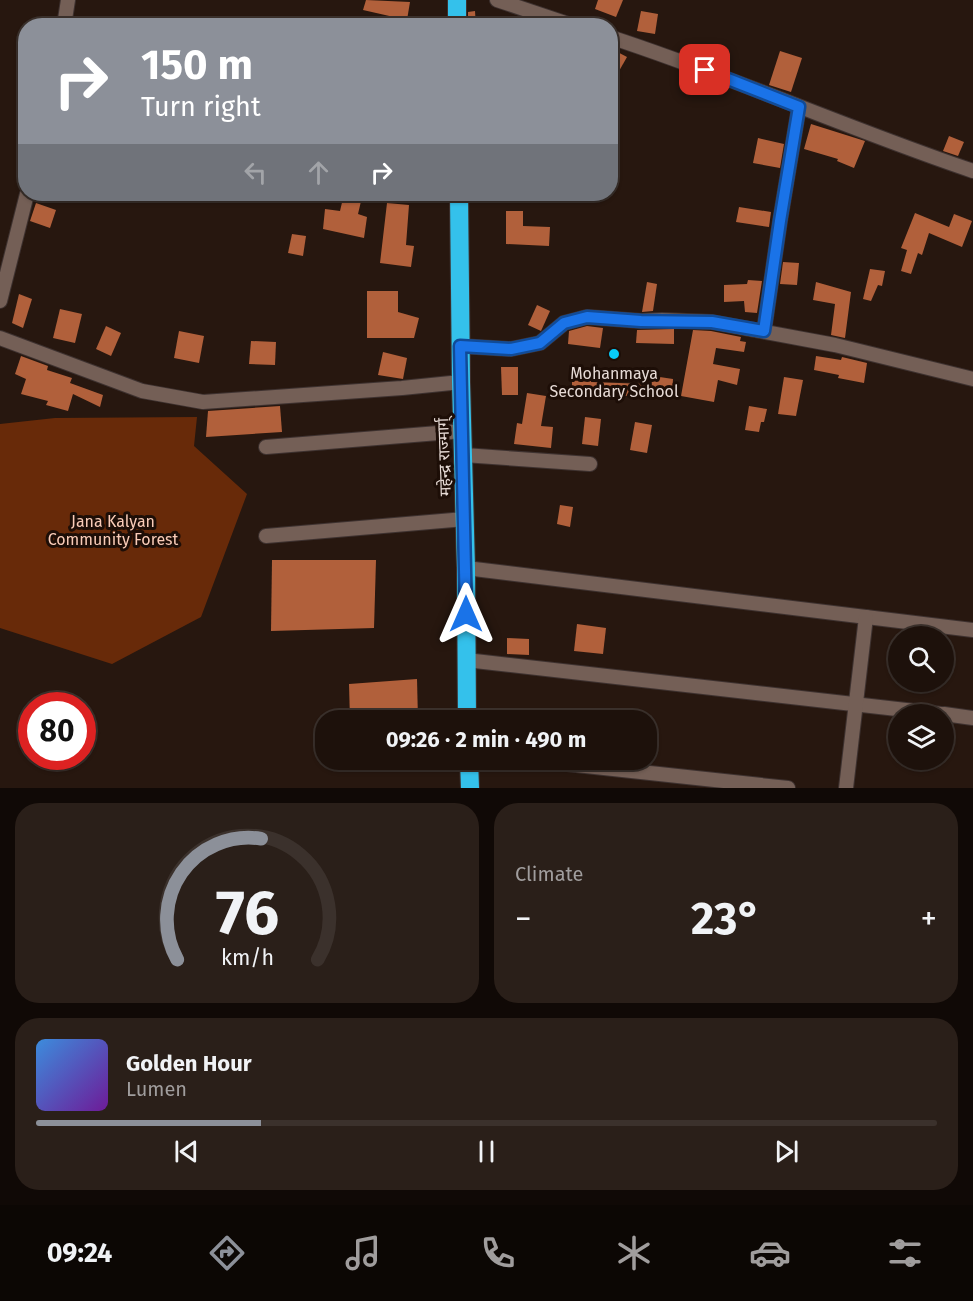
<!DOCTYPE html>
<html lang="en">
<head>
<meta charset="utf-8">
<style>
  body { margin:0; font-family:"Fira Sans","Noto Sans Devanagari",sans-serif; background:#2a1f19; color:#f1f3f6; height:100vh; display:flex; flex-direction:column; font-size:22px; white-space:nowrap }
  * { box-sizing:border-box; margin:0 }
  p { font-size:20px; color:#a09d9d }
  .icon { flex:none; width:33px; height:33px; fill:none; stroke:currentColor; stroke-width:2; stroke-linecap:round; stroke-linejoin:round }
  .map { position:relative; height:788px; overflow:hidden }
  .side { display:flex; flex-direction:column; gap:15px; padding:15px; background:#100906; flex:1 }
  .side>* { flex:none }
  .banner { position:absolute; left:18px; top:18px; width:600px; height:183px; border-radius:24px; box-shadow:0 2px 4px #0004,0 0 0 2px #3b312c; background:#8c9099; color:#fff; overflow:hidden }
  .controls { position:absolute; left:888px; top:626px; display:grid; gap:12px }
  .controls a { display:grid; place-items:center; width:66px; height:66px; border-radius:50%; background:#1d110b; box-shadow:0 2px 4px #0004,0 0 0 2px #3b312c; font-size:30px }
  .speed { position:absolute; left:18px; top:692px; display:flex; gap:12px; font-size:30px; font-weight:700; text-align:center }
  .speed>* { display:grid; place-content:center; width:78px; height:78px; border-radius:50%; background:#1d110b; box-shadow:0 2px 4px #0004,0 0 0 2px #3b312c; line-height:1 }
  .speed .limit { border:9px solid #d22; background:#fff; color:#111 }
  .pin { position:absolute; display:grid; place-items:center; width:51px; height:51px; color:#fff; margin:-26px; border-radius:12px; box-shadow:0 3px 9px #0006 }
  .me { position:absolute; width:66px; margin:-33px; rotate:0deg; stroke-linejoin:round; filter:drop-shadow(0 0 4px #0008) }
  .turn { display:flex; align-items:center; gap:21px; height:126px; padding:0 24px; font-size:27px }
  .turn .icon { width:78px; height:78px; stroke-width:2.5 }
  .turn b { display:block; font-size:42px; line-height:51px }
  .lanes { display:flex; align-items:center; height:57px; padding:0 24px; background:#0003; justify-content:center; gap:30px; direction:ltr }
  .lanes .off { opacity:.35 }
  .big { font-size:45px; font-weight:700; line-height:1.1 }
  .side .widget { flex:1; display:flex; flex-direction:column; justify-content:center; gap:9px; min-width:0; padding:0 21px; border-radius:24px; background:#2a1f19 }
  .side .dial { align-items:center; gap:0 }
  .dial svg { height:156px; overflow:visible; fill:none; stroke:#3b312c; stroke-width:7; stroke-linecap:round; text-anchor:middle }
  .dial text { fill:#f1f3f6; stroke:none }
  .song { display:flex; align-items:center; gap:18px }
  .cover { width:72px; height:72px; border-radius:9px; background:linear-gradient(135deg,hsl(210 70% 55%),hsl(280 70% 35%)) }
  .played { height:6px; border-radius:3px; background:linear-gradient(90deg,#8c9099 25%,#3b312c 25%) }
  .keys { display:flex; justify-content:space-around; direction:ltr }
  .heat { display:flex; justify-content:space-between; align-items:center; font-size:33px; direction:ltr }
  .side .tiles { flex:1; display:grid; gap:15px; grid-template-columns:1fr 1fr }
  .widget:last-child { grid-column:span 2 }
  .trip { position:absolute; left:315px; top:710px; width:342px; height:60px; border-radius:24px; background:#1d110b; box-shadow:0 2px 4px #0004,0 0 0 2px #3b312c; font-weight:700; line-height:60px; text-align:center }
  .dock { display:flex; height:96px; justify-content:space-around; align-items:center; background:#0c0704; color:#a09d9d }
  .dock .icon { width:42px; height:42px }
  .dock .on { color:#8c9099 }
  .dock b { font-size:27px; color:#f1f3f6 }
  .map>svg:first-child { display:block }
  .green { fill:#682a09 }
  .building { fill:#b1603b }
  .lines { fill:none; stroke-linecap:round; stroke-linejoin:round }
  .minor-casing { stroke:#3e3230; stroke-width:16 }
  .highway-casing { stroke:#3e3230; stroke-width:20 }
  .minor { stroke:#745f56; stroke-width:14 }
  .highway { stroke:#34c1eb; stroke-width:18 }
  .route-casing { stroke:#114b97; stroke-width:15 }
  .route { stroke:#1a73e8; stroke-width:10 }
  .poi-dot { fill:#08cbf9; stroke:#1d0e07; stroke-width:2 }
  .labels { text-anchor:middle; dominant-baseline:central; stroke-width:6; stroke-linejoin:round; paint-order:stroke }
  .poi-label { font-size:16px; fill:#e6dad5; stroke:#1d0e07 }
  .street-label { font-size:16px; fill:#e6dad5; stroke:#1d0e07 }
  .park-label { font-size:16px; fill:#faccb8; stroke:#1d0e07 }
</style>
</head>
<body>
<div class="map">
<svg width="973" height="788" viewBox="0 0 973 788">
  <rect width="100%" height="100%" fill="#27170f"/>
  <polygon class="green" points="197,417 194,446 247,494 201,617 112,664 0,628 0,424 55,418"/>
  <g class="building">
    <polygon points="366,0 410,2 407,20 363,10"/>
    <polygon points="598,0 623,0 616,17 595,9"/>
    <polygon points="475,11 476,26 468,26 468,12"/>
    <polygon points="641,11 658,14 655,34 637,31"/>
    <polygon points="610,48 627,57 610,87"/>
    <polygon points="780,51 802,58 791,92 769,85"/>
    <polygon points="811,124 865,141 854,168 837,161 838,159 804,149"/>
    <polygon points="949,136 964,142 958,156 943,151"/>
    <polygon points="758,138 784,144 780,168 753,163"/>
    <polygon points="344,194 362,197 358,214 367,217 364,238 323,229 325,209 340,211"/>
    <polygon points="36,203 56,210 50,228 30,221"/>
    <polygon points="387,203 409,205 406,245 414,246 411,267 380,263"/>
    <polygon points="739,207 771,212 769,227 736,222"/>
    <polygon points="506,211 523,211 523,226 550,227 549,246 506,244"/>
    <polygon points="915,213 949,227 954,214 972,221 962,247 929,233 922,255 918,253 911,274 901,271 907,250 901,248"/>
    <polygon points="292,234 306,236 303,256 288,253"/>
    <polygon points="783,262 799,263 797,285 780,284"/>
    <polygon points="870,269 885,271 882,286 878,285 871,301 863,299"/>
    <polygon points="748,280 762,281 757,313 745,312 744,301 724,302 724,285 747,284"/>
    <polygon points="647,282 657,284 653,311 642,312"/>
    <polygon points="816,282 851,292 845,338 831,335 835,304 813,300"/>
    <polygon points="367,291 398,291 398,312 419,318 414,338 367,338"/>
    <polygon points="19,294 32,299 23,328 12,323"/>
    <polygon points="537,305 550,311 541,331 528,325"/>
    <polygon points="60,309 82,314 75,343 53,338"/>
    <polygon points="106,326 121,333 111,356 96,349"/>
    <polygon points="587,326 603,328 600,348 568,344 569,331"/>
    <polygon points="674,329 674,344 636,343 637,330"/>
    <polygon points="693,330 711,331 741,337 740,341 746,342 744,352 716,348 713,364 740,369 737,385 718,380 714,402 681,396"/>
    <polygon points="179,331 204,336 199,363 174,358"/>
    <polygon points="251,341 276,342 275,365 249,364"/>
    <polygon points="383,352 407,358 403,379 378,375"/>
    <polygon points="21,356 48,366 47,370 72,378 70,383 103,395 100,407 73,394 68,411 46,405 48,401 21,394 26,379 15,374"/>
    <polygon points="816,356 841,360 842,357 867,363 864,383 838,378 839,375 814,370"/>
    <polygon points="501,367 518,367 518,395 502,395"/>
    <polygon points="572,376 591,377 591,382 647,384 646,395 629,391 627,396 594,395 594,391 572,390"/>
    <polygon points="653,376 673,379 672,395 650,392"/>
    <polygon points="784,377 803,380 796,416 778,414"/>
    <polygon points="527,393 546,396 541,426 553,427 551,448 514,444 517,423 522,424"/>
    <polygon points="280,406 282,432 206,437 208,411"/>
    <polygon points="749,406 767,409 764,422 761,422 759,432 745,430"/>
    <polygon points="585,417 601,419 598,446 582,444"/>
    <polygon points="635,422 652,425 647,453 630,450"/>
    <polygon points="560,505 573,507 570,527 557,524"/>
    <polygon points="272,560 376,560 374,628 271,631"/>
    <polygon points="577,624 606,628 603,654 574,651"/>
    <polygon points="507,638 529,639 529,655 507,654"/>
    <polygon points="417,679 418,720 350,720 349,684"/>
  </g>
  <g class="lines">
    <g class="minor-casing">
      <g id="minor">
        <polyline points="497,0 574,26"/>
        <polyline points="64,26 68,0"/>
        <path d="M610 37C733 77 851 130 973 171"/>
        <polyline points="0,301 27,194"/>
        <polyline points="764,331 780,221 799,107"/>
        <polyline points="0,338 142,391 203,402 402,388 461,382"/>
        <polyline points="460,346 511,349 540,343 564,323 587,317 641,321 662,320 712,322 835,345 973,379"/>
        <polyline points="266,447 463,431"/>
        <polyline points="464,455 590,464"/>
        <polyline points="266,536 465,519"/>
        <polyline points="466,568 973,630"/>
        <polyline points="466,660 941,714"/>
        <polyline points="944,714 973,718"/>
        <polyline points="521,759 788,788"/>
        <polyline points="846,788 866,617"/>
      </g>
    </g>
    <g class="highway-casing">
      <g id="highway">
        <polyline points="457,0 457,26"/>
        <polyline points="459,194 461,382 466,568 467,720"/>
        <polyline points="469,759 470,788"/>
      </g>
    </g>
    <use href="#minor" class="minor"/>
    <use href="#highway" class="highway"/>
  </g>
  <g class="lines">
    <g class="route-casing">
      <polyline id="route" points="466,614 460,346 511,349 540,343 564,323 587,317 641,321 712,322 764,331 780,221 799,107 705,70"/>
    </g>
    <use href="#route" class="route"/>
  </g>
  <circle class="poi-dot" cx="614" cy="354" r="6"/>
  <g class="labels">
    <g class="poi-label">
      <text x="614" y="373">Mohanmaya<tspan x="614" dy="18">Secondary School</tspan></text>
    </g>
    <g class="street-label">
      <text transform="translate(444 457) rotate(-92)">महेन्द्र राज्मार्ग्</text>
    </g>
    <g class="park-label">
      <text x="113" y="521">Jana Kalyan<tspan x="113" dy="18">Community Forest</tspan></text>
    </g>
  </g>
</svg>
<div class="controls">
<a><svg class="icon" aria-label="search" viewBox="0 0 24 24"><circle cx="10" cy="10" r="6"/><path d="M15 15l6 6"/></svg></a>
<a><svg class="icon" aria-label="layers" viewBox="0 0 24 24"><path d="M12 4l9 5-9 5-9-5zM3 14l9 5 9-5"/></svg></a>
</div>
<div class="speed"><div class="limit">80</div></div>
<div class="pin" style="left:705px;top:70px;background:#d93025"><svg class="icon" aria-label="arrive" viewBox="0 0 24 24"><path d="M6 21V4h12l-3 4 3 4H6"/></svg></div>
<svg class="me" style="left:466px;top:614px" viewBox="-20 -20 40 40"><path d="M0-17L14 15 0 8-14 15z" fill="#1a73e8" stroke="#fff" stroke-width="4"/></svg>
<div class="trip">09:26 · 2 min · 490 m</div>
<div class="banner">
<div class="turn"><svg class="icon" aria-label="right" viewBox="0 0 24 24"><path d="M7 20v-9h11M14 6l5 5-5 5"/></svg><div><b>150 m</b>Turn right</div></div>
<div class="lanes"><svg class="icon off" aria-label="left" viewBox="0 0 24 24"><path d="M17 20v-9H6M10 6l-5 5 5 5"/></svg><svg class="icon off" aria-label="ahead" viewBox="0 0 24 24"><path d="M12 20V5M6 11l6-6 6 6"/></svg><svg class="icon" aria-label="right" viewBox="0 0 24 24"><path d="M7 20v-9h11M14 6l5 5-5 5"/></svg></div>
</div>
</div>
<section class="side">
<div class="tiles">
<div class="widget dial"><svg viewBox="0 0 100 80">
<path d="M14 69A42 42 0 1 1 86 69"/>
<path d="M14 69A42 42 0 0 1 57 7" stroke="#8c9099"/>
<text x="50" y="56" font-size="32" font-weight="700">76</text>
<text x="50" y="72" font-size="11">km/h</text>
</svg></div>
<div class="widget"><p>Climate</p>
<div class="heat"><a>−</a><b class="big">23°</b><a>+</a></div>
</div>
<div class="widget">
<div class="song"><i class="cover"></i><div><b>Golden Hour</b><p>Lumen</p></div></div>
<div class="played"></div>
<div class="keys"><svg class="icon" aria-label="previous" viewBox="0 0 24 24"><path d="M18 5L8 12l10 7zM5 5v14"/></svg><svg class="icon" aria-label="pause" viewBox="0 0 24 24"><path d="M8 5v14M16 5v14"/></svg><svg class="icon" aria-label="next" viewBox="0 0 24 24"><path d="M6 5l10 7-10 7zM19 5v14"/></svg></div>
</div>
</div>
</section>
<nav class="dock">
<b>09:24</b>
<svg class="icon on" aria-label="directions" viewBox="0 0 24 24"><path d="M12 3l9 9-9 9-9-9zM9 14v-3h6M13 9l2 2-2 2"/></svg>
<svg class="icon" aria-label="music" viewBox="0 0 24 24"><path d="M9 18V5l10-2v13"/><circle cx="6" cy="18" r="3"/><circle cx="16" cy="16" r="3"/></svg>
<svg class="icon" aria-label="phone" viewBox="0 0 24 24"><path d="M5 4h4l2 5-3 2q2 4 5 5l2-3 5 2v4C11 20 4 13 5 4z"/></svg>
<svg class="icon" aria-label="climate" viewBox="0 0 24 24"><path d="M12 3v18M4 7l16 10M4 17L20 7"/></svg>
<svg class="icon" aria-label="car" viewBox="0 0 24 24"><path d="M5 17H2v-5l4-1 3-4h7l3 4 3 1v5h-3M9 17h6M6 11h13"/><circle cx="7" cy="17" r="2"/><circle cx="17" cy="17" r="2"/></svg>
<svg class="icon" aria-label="filters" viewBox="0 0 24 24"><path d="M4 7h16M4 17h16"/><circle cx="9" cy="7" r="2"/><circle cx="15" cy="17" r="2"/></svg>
</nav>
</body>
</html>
